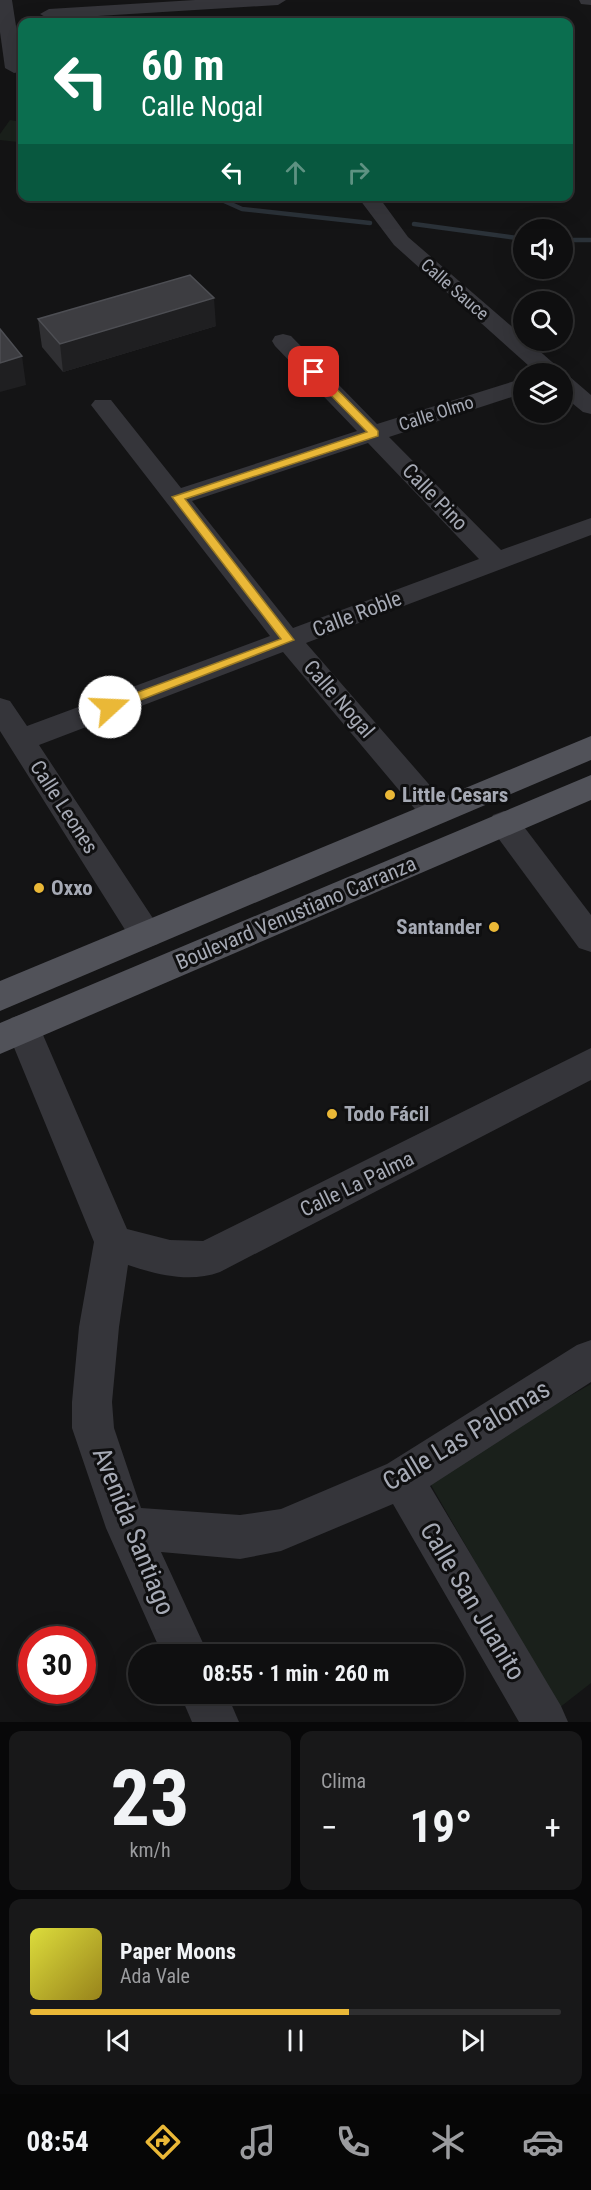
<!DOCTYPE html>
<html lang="es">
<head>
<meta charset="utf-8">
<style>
  body { margin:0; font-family:"Roboto Condensed",sans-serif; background:#181819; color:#f1f3f6; height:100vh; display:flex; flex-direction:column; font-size:22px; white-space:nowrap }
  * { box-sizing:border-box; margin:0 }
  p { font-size:20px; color:#9b9c9f }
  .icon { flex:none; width:33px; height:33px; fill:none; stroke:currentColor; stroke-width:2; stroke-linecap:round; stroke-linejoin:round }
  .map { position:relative; height:1722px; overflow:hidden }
  .details { display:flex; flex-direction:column; gap:9px; padding:9px; background:#080809; flex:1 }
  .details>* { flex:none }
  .top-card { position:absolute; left:18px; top:18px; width:555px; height:183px; border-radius:12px; box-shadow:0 6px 24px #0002,0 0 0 2px #2f2f30; background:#0b6e4f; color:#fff; overflow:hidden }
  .tools { position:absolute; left:513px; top:219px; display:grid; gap:12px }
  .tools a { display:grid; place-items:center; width:60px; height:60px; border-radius:50%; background:#0f0f10; box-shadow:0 6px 24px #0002,0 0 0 2px #2f2f30; font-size:30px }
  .speed { position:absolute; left:18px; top:1626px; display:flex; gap:12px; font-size:30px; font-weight:700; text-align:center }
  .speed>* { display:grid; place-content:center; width:78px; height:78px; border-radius:50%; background:#0f0f10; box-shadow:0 6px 24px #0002,0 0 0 2px #2f2f30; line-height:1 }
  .speed .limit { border:9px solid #d22; background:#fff; color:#111 }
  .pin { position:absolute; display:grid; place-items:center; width:51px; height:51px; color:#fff; margin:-26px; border-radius:12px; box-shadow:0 3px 9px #0006 }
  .me { position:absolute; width:66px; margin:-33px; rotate:70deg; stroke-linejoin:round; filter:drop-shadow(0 0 4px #0008) }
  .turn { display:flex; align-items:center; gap:21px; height:126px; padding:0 24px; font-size:27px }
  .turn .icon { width:78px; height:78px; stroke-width:2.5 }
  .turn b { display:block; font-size:42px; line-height:51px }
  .lanes { display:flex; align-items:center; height:57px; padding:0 24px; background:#0003; justify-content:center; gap:30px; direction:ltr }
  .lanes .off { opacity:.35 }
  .big { font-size:45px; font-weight:700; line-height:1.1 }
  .details .widget { flex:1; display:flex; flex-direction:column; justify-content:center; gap:9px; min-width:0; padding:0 21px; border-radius:12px; background:#181819 }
  .details .dial { align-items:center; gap:0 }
  .dial b { font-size:78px; line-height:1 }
  .song { display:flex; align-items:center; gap:18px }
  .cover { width:72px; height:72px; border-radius:9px; background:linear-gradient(135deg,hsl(60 70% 55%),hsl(50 70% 35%)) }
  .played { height:6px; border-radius:3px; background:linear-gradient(90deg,#eab837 60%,#2f2f30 60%) }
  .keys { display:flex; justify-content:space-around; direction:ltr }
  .heat { display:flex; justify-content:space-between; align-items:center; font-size:33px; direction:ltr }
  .details .tiles { flex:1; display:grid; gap:9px; grid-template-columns:1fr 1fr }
  .widget:last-child { grid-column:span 2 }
  .trip { position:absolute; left:128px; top:1644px; width:336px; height:60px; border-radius:30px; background:#0f0f10; box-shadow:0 6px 24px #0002,0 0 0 2px #2f2f30; font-weight:700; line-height:60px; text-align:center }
  .tabs { display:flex; height:96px; justify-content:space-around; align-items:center; background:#060606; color:#9b9c9f }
  .tabs .icon { width:42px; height:42px }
  .tabs .current { color:#eab837 }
  .tabs b { font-size:27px; color:#f1f3f6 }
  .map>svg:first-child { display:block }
  .green { fill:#1a201b }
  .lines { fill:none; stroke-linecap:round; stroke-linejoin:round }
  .stream { stroke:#2b3239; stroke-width:4.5 }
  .minor { fill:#35353a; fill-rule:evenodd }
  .major { fill:#515259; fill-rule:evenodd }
  .wall { fill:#303033 }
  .shaded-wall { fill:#1f1f21 }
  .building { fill:#3d3d41; stroke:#4d4e53; stroke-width:1.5 }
  .route { fill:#eab837; stroke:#987824; stroke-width:1.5 }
  .poi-dot { fill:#eab837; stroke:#0f0f10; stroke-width:2 }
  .labels { text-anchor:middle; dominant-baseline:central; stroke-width:6; stroke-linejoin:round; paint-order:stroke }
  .far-street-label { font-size:18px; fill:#a6aab5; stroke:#0f0f10 }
  .street-label { font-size:21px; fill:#a6aab5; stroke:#0f0f10 }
  .poi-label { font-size:21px; font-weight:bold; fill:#a6aab5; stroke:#0f0f10; text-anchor:start }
  .near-street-label { font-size:26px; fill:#a6aab5; stroke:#0f0f10 }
</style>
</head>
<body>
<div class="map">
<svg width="591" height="1722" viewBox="0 0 591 1722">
  <rect width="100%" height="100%" fill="#141415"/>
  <g class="green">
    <polygon points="10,120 22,122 22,136 18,142 0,140 0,134"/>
    <polygon points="591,1384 591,1683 559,1708 427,1478"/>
  </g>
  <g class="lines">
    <g class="stream">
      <polyline points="213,196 242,209 370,223"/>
      <polyline points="414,224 524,239"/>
      <polyline points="562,240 591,240"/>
    </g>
    <g class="minor">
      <polygon points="0,0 12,0 22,65 20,72 14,73 5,68 0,32"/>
      <polygon points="195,0 286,0 278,5 49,19 40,14 49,9"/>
      <polygon points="579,0 591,0 591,5 581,4"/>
      <polygon points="357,196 378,196 408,237 524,337 524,340 527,340 560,369 564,374 563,375 570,377 591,395 591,414 583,412 562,395 562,374 538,374 394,245"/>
      <path d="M283 334 291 336 377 424 524 378V393L389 437 501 550 591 518V535L306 643 447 805 451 813 447 821 436 824 425 821 283 652 39 745 158 926 162 935 158 944 146 948 134 944 0 731V698L10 701 27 726 270 636 91 405 95 400H111L181 488 357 431 275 346 272 341 275 336ZM368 443 479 559 293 628 192 501Z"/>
      <polygon points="504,811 515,815 591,915 591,952 579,948 493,831 489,823 493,815"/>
      <path d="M23 1014 35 1018 40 1028 127 1229 170 1240 203 1241 591 1048V1080L220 1272C190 1283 158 1275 128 1265L119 1327 112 1402 114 1428 141 1508 240 1515 281 1509 387 1464 577 1345 591 1340V1382L430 1486 561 1706 568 1722H519L393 1504 281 1551 240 1559 161 1552 208 1654H162L106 1528 72 1428V1402L79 1327 94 1242 6 1028 11 1018Z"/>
      <polygon points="180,1694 227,1694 239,1722 192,1722"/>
    </g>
    <g class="major">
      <polygon points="591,736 591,760 0,1011 0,981"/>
      <polygon points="591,775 591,800 0,1054 0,1023"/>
    </g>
  </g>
  <polygon class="wall" points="38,319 216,326 63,372 42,347"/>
  <g class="shaded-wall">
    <polygon points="214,298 216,326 63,372 60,344"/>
    <polygon points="22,356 26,385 0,392 0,363"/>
  </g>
  <g class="building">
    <polygon points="190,275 214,298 60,344 38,319"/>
    <polygon points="0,329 22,356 0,363"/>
  </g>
  <polygon class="route" points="310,369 317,369 378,431 378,436 185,499 294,640 115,710 106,710 106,704 281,639 172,497 367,432 310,374"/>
  <g class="poi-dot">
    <circle cx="390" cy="795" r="6"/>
    <circle cx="39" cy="888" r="6"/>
    <circle cx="494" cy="927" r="6"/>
    <circle cx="332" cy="1114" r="6"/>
  </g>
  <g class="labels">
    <g class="far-street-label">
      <text transform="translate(455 289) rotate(41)">Calle Sauce</text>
      <text transform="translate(436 413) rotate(-18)">Calle Olmo</text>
    </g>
    <g class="street-label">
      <text transform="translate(435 497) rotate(46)">Calle Pino</text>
      <text transform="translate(357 614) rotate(-21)">Calle Roble</text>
      <text transform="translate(339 699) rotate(49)">Calle Nogal</text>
      <text transform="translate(64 807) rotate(57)">Calle Leones</text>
      <text transform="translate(296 913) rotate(-23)">Boulevard Venustiano Carranza</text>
      <text transform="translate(357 1184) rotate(-26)">Calle La Palma</text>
    </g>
    <g class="poi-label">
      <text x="402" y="795">Little Cesars</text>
      <text x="51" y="888">Oxxo</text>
      <text x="482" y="927" text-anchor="end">Santander</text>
      <text x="344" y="1114">Todo Fácil</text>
    </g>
    <g class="near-street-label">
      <text transform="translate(466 1435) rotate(-31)">Calle Las Palomas</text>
      <text transform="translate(134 1531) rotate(68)">Avenida Santiago</text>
      <text transform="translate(473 1601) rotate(59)">Calle San Juanito</text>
    </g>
  </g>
</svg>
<div class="tools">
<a><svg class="icon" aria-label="sound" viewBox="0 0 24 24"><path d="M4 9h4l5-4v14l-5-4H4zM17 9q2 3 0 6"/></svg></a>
<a><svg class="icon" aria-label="search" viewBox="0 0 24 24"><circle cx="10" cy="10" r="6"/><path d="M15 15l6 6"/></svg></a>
<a><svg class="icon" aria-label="layers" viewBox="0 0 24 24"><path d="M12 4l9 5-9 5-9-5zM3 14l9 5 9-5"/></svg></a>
</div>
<div class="speed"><div class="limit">30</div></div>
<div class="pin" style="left:314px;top:372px;background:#d93025"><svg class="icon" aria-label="arrive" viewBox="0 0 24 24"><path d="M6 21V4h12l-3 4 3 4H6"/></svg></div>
<svg class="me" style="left:110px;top:707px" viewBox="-20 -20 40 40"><circle r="19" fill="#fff"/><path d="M0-13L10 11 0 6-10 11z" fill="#eab837"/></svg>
<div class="trip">08:55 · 1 min · 260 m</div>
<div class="top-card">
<div class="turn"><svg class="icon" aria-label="left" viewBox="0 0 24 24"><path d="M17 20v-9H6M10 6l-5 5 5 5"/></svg><div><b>60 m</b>Calle Nogal</div></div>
<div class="lanes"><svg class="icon" aria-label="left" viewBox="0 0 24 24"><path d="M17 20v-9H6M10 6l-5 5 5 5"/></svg><svg class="icon off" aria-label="ahead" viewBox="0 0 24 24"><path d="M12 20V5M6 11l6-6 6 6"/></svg><svg class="icon off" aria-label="right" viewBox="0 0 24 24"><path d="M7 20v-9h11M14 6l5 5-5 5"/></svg></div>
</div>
</div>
<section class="details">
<div class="tiles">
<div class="widget dial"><b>23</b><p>km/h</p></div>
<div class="widget"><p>Clima</p>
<div class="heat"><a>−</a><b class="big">19°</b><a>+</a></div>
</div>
<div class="widget">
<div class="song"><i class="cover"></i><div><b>Paper Moons</b><p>Ada Vale</p></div></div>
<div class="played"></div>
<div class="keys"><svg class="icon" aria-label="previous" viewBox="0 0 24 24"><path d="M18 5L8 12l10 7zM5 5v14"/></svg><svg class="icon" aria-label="pause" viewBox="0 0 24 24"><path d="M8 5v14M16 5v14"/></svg><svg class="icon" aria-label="next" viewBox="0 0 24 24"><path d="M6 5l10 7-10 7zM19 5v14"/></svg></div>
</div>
</div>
</section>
<nav class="tabs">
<b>08:54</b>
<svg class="icon current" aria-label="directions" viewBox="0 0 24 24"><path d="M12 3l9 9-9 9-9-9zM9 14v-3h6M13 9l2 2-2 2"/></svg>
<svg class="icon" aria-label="music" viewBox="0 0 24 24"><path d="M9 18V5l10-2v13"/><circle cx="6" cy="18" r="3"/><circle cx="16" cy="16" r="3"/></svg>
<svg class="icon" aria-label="phone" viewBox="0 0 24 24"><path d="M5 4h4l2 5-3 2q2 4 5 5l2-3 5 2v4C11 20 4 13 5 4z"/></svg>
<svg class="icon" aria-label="climate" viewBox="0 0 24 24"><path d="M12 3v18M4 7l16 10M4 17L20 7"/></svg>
<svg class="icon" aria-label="car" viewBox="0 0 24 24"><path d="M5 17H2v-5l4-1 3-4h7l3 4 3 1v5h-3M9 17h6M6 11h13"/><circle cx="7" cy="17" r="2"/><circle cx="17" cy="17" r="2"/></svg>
</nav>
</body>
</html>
